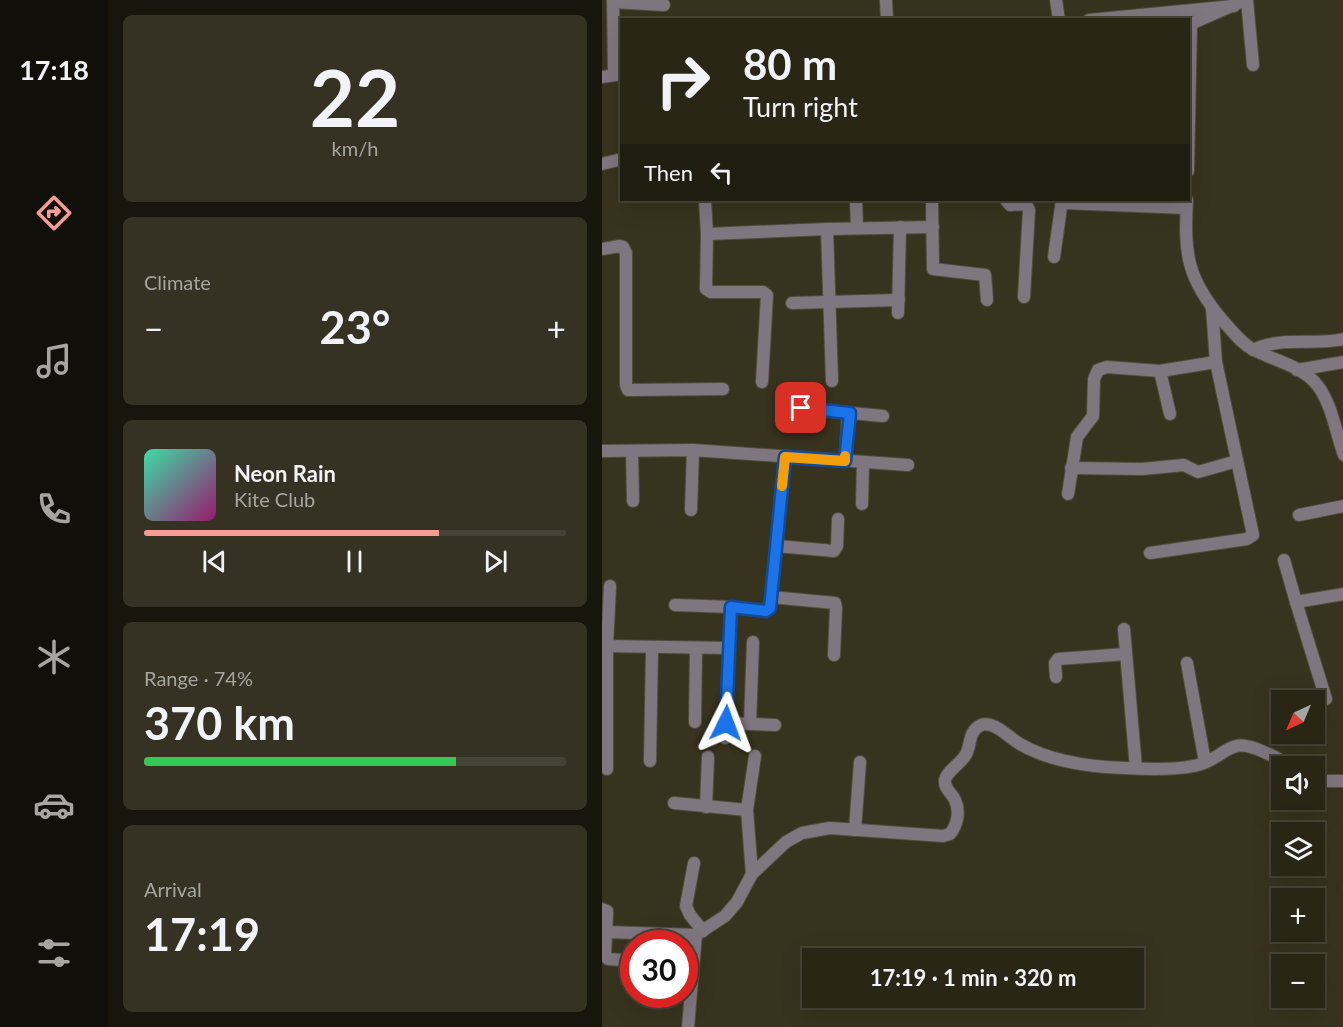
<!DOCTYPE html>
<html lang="en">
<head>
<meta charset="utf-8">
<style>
  body { margin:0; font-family:Lato,sans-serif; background:#353223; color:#f1f3f6; height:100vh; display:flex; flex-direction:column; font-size:22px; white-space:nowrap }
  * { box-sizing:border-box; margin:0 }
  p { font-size:20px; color:#a5a5a1 }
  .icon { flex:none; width:33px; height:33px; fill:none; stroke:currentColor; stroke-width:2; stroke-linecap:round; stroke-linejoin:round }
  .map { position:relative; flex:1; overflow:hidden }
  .panel { display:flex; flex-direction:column; gap:15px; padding:15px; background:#17150c; width:494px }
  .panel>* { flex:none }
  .hud { position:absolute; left:18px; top:18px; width:570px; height:183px; border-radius:0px; box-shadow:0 6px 24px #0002,0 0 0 2px #454335; background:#292616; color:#f1f3f6; overflow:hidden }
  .needle { width:39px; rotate:224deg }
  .fabs { position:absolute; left:669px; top:690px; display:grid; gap:12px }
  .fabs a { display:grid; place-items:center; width:54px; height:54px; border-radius:0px; background:#292616; box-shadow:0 6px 24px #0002,0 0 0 2px #454335; font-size:30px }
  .speed { position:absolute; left:18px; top:930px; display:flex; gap:12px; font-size:30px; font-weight:700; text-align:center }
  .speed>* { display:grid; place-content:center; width:78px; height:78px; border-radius:50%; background:#292616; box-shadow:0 6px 24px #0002,0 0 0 2px #454335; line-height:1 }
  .speed .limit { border:9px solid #d22; background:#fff; color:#111 }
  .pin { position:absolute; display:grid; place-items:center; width:51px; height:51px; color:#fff; margin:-26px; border-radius:12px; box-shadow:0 3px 9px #0006 }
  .me { position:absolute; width:66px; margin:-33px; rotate:3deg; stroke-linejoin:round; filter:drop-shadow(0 0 4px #0008) }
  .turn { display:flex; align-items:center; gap:21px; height:126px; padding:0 24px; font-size:27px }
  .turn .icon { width:78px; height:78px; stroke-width:2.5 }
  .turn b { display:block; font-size:42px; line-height:51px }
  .then { display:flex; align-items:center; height:57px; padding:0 24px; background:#0003; gap:12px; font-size:22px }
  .big { font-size:45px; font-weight:700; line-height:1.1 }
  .panel .tile { flex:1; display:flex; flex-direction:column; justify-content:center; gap:9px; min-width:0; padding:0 21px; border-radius:9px; background:#353223 }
  .panel .dial { align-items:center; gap:0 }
  .dial b { font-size:78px; line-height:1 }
  .song { display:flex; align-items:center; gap:18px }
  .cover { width:72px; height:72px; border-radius:9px; background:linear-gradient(135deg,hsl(160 70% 55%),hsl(320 70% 35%)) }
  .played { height:6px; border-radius:3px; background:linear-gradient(90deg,#f59c94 70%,#454335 70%) }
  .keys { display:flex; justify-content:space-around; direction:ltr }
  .heat { display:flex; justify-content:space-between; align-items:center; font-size:33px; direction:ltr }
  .charge { height:9px; border-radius:4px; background:linear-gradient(90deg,#34c759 74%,#454335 0) }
  .trip { position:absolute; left:200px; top:948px; width:342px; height:60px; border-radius:0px; background:#292616; box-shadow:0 6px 24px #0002,0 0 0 2px #454335; font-weight:700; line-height:60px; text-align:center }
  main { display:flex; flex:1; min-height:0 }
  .dock { display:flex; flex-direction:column; width:108px; justify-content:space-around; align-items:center; background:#100f09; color:#a5a5a1 }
  .dock .icon { width:42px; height:42px }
  .dock .on { color:#f59c94 }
  .dock b { font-size:27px; color:#f1f3f6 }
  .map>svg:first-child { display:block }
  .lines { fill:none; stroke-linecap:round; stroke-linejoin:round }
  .minor-casing { stroke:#524e3a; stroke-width:14 }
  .tertiary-casing { stroke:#524e3a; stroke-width:14 }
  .minor { stroke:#807680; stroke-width:12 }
  .tertiary { stroke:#807680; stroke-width:12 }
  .route-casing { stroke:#114b97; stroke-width:15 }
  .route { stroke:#1a73e8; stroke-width:10 }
  .slow { stroke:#f59e0b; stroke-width:10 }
</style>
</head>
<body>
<main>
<nav class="dock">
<b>17:18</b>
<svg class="icon on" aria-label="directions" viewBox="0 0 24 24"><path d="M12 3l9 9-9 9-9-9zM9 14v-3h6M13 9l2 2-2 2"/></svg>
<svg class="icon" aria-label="music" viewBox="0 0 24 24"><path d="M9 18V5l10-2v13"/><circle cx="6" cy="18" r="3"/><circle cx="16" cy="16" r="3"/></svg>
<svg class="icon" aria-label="phone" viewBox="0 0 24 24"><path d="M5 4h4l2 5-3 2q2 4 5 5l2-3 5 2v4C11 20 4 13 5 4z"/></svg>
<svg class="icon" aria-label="climate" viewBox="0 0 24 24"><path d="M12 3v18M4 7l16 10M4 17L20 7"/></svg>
<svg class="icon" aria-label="car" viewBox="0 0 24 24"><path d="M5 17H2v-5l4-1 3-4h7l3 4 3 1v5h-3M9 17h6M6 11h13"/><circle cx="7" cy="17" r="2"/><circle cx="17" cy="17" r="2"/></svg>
<svg class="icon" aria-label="filters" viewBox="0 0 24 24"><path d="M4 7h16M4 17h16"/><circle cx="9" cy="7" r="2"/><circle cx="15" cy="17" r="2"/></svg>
</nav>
<section class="panel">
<div class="tile dial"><b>22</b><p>km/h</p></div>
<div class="tile"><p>Climate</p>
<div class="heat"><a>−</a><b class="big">23°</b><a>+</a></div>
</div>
<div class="tile">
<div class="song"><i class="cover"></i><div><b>Neon Rain</b><p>Kite Club</p></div></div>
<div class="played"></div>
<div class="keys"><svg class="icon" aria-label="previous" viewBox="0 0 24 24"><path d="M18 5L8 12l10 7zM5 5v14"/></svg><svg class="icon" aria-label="pause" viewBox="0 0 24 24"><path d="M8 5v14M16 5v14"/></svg><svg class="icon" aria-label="next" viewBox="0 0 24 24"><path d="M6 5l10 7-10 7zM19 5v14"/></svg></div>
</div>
<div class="tile"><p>Range · 74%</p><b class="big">370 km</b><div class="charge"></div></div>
<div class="tile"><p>Arrival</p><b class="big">17:19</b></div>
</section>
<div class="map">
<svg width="742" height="1027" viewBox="0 0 742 1027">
  <rect width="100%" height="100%" fill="#37331e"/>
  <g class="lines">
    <g class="minor-casing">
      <g id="minor">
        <polyline points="11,0 12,75"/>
        <polyline points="284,0 285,20"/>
        <polyline points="454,0 457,20"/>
        <polyline points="645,0 651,65"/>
        <polyline points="11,2 62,5"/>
        <polyline points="586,171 589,24"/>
        <polyline points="103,200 105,234 225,229 331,227"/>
        <polyline points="254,200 255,228"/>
        <polyline points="330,200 331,269 383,275 385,300"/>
        <polyline points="404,200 408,205 424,204 427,210 422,297"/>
        <path d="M585 200C582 255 585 279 622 322 631 332 640 344 652 350 673 361 701 366 716 386 730 405 734 433 742 455"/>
        <polyline points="461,203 584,208"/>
        <polyline points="225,229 230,381"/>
        <polyline points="105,234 104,289 109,292 161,292 165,295 160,382"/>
        <polyline points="0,249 18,246 21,247 24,253 24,385 26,390 121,389"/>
        <polyline points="452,257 460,200"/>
        <polyline points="190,303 297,300"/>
        <polyline points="296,313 298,227"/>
        <path d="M651 350C679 336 712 346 742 339"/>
        <polyline points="695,370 742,362"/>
        <polyline points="558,371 568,414"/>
        <polyline points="199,408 248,413"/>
        <polyline points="0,451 91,450 306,465"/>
        <polyline points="30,451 31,501"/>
        <polyline points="243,461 246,415 249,413 281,416"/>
        <polyline points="469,468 540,469 582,465 596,472 635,461"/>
        <polyline points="466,494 475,437 491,416 492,379 496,370 505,367 558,371 614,362"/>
        <polyline points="260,504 261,462"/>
        <polyline points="89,510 91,450"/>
        <polyline points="697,515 742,506"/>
        <polyline points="175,546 232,551 235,546 236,519"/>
        <polyline points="548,553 645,539 651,535 614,362 610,308"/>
        <polyline points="682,560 694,602 742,594"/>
        <polyline points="169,597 233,603 234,608 232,655"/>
        <polyline points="694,602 724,699"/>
        <polyline points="73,605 129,607 164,611 168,608 183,457"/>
        <polyline points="522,629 534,768"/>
        <polyline points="0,646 127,648"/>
        <polyline points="585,663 603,762"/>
        <polyline points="454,677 453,663 456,659 524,654"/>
        <polyline points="93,722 94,649"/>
        <polyline points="124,723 173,725"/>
        <polyline points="148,724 151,642"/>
        <polyline points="123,738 129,607"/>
        <polyline points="48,761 50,648"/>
        <polyline points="5,769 5,646 8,586"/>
        <polyline points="712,781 742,781"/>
        <polyline points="72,803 145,810"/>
        <polyline points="104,807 106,757"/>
        <polyline points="253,830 258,762"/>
        <polyline points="92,863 84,906 88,915 101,931"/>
        <polyline points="150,874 145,810 153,756"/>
        <polyline points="0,909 5,911 5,915 3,956 6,959 20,960"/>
        <polyline points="4,932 94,935"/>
        <path d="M86 1027 94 935 123 916 135 902 150 874 184 842 200 833 228 828 341 836 348 834C356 824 358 811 353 800 350 793 342 789 343 780 345 771 358 764 363 756 370 746 365 732 379 725 392 720 407 738 418 744 449 762 488 767 523 768 542 769 578 770 596 765 627 756 625 735 662 752 671 756 679 759 685 766"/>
      </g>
    </g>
    <g class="tertiary-casing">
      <g id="tertiary">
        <polyline points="487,20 632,6"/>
        <polyline points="586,25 643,0"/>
        <polyline points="0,77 20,74"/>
        <polyline points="0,164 20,159"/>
      </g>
    </g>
    <use href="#minor" class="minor"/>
    <use href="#tertiary" class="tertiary"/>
  </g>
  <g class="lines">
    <g class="route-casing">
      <polyline id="route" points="124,723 129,607 164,611 168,608 183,457 243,461 248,413 199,408"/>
    </g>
    <use href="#route" class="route"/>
    <polyline class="slow" points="180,486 183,457 243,461 243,456"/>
  </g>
</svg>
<div class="fabs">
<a><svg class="needle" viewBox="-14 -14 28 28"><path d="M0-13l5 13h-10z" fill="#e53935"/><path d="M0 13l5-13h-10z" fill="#a5a5a1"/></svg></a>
<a><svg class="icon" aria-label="sound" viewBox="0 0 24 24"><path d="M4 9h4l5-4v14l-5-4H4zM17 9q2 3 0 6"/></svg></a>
<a><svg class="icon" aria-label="layers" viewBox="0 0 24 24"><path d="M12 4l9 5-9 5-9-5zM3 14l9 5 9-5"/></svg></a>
<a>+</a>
<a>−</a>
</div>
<div class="speed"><div class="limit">30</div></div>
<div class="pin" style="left:199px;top:408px;background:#d93025"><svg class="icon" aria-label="arrive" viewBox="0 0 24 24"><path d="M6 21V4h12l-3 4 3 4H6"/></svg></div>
<svg class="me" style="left:124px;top:723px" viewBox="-20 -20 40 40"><path d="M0-17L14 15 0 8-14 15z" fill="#1a73e8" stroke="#fff" stroke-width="4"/></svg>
<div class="trip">17:19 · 1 min · 320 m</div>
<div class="hud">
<div class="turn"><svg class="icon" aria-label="right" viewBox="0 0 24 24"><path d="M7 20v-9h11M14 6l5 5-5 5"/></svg><div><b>80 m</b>Turn right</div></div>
<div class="then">Then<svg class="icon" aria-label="left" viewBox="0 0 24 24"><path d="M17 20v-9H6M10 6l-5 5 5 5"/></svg></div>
</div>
</div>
</main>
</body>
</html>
